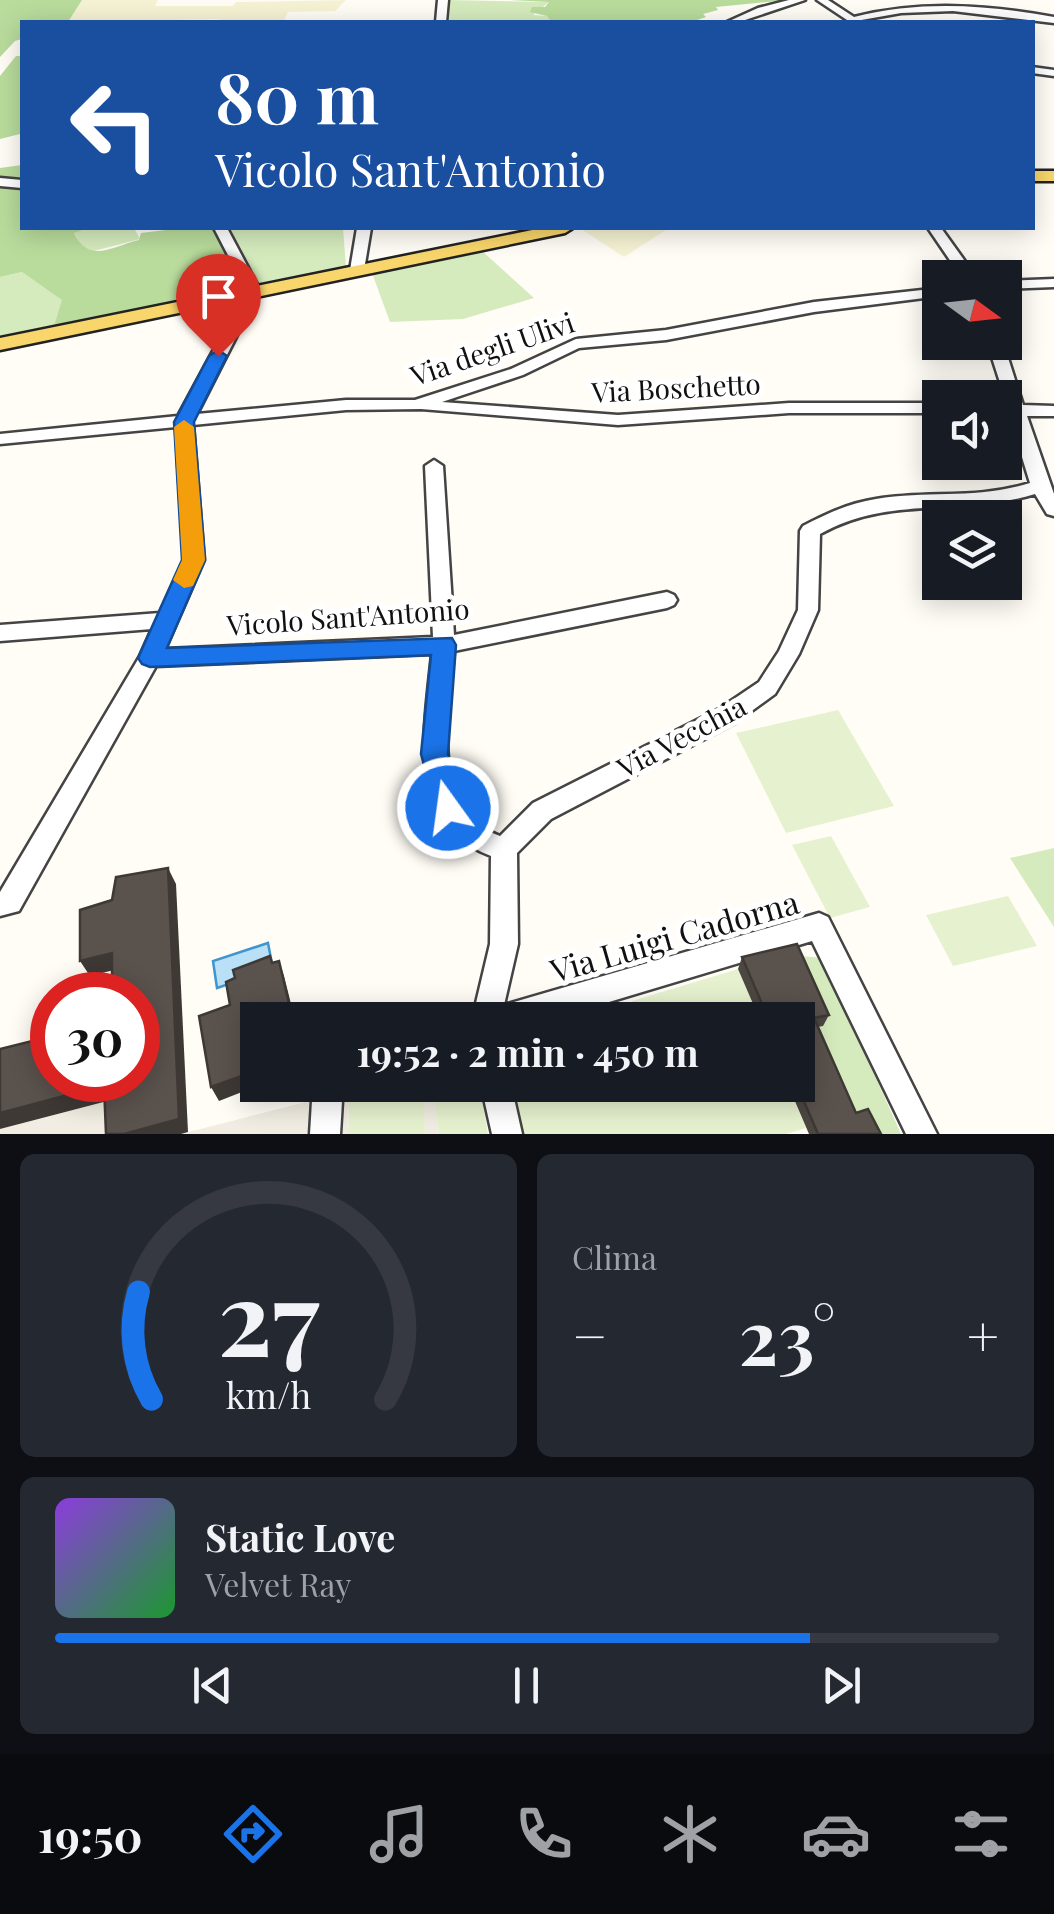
<!DOCTYPE html>
<html lang="it">
<head>
<meta charset="utf-8">
<style>
  body { margin:0; font-family:"Playfair Display",serif; background:#242831; color:#f1f3f6; height:100vh; display:flex; flex-direction:column; font-size:38px; white-space:nowrap }
  * { box-sizing:border-box; margin:0 }
  p { font-size:32px; color:#9ea1a6 }
  .icon { flex:none; width:55px; height:55px; fill:none; stroke:currentColor; stroke-width:2; stroke-linecap:round; stroke-linejoin:round }
  .map { position:relative; height:1134px; overflow:hidden }
  .sheet { display:flex; flex-direction:column; gap:20px; padding:20px; background:#0d0f14; flex:1 }
  .sheet>* { flex:none }
  .hud { position:absolute; left:20px; top:20px; width:1015px; height:210px; border-radius:0px; box-shadow:0 5px 25px #0003; background:#1a4fa0; color:#fff; overflow:hidden }
  .needle { width:65px; rotate:105deg }
  .controls { position:absolute; left:922px; top:260px; display:grid; gap:20px }
  .controls a { display:grid; place-items:center; width:100px; height:100px; border-radius:0px; background:#171b24; box-shadow:0 5px 25px #0003; font-size:50px }
  .speed { position:absolute; left:30px; top:972px; display:flex; gap:20px; font-size:50px; font-weight:700; text-align:center }
  .speed>* { display:grid; place-content:center; width:130px; height:130px; border-radius:50%; background:#171b24; box-shadow:0 5px 25px #0003; line-height:1 }
  .speed .limit { border:15px solid #d22; background:#fff; color:#111 }
  .pin { position:absolute; display:grid; place-items:center; width:85px; height:85px; color:#fff; margin:-102px -42px; border-radius:50% 50% 50% 0; rotate:-45deg; box-shadow:0 0 10px #0007 }
  .pin .icon { rotate:45deg }
  .me { position:absolute; width:110px; margin:-55px; rotate:346deg; stroke-linejoin:round; filter:drop-shadow(0 0 8px #0008) }
  .turn { display:flex; align-items:center; gap:35px; height:210px; padding:0 30px; font-size:45px }
  .turn .icon { width:130px; height:130px; stroke-width:2.5 }
  .turn b { display:block; font-size:70px; line-height:85px }
  .big { font-size:75px; font-weight:700; line-height:1.1 }
  .sheet .tile { flex:1; display:flex; flex-direction:column; justify-content:center; gap:15px; min-width:0; padding:0 35px; border-radius:15px; background:#242831 }
  .sheet .dial { align-items:center; gap:0 }
  .dial svg { height:260px; overflow:visible; fill:none; stroke:#363941; stroke-width:7; stroke-linecap:round; text-anchor:middle }
  .dial text { fill:#f1f3f6; stroke:none }
  .song { display:flex; align-items:center; gap:30px }
  .cover { width:120px; height:120px; border-radius:15px; background:linear-gradient(135deg,hsl(270 70% 55%),hsl(130 70% 35%)) }
  .played { height:10px; border-radius:5px; background:linear-gradient(90deg,#1a73e8 80%,#363941 80%) }
  .keys { display:flex; justify-content:space-around; direction:ltr }
  .heat { display:flex; justify-content:space-between; align-items:center; font-size:55px; direction:ltr }
  .sheet .tiles { flex:1; display:grid; gap:20px; grid-template-columns:1fr 1fr }
  .tile:last-child { grid-column:span 2 }
  .trip { position:absolute; left:240px; top:1002px; width:575px; height:100px; border-radius:0px; background:#171b24; box-shadow:0 5px 25px #0003; font-weight:700; line-height:100px; text-align:center }
  .tabs { display:flex; height:160px; justify-content:space-around; align-items:center; background:#090b0e; color:#9ea1a6 }
  .tabs .icon { width:70px; height:70px }
  .tabs .current { color:#1a73e8 }
  .tabs b { font-size:45px; color:#f1f3f6 }
  .map>svg:first-child { display:block }
  .farmland { fill:#f6f3d4 }
  .green { fill:#d5ebbd }
  .forest { fill:#b9dc9c }
  .pitch { fill:#e6f2cf }
  .plaza { fill:#f1ede2 }
  .water { fill:#b9e0f7; stroke:#3f96cf; stroke-width:2.5 }
  .lines { fill:none; stroke-linecap:round; stroke-linejoin:round }
  .minor-casing { stroke:#444; stroke-width:5 }
  .major-casing { stroke:#222; stroke-width:5 }
  .minor { fill:#fff; fill-rule:evenodd }
  .major { fill:#f9d66b; fill-rule:evenodd }
  .wall { fill:#4d4742 }
  .shaded-wall { fill:#3f3936 }
  .building { fill:#5a524d; stroke:#3f3936; stroke-width:2.5 }
  .route { fill:#1a73e8; stroke:#114b97; stroke-width:2.5 }
  .slow { fill:#f59e0b }
  .labels { text-anchor:middle; dominant-baseline:central; stroke-width:10; stroke-linejoin:round; paint-order:stroke }
  .street-label { font-size:28px; fill:#111; stroke:#fff }
  .near-street-label { font-size:32px; fill:#111; stroke:#fff }
</style>
</head>
<body>
<div class="map">
<svg width="1054" height="1134" viewBox="0 0 1054 1134">
  <rect width="100%" height="100%" fill="#fffdf5"/>
  <g class="farmland">
    <polygon points="82,0 158,0 155,6 233,6 236,2 346,0 335,11 288,12 283,22 224,22 218,19 68,22"/>
    <polygon points="586,228 669,228 624,257 581,229"/>
  </g>
  <g class="green">
    <polygon points="447,0 549,2 533,15 547,16 551,22 444,22"/>
    <polygon points="88,228 134,228 140,239 90,252 82,248 74,232"/>
    <polygon points="220,228 343,228 346,267 249,285"/>
    <polygon points="481,250 534,298 463,319 390,322 372,273"/>
    <polygon points="22,272 63,300 53,329 0,341 0,277"/>
    <polygon points="1054,848 1054,927 1010,858"/>
    <polygon points="792,955 822,958 901,1134 869,1134 850,1123 809,1029 822,1026"/>
  </g>
  <g class="forest">
    <polygon points="0,0 82,0 68,22 22,22 22,39 15,41 0,57"/>
    <polygon points="510,0 788,0 716,7 718,10 703,14 706,17 697,20 700,22 551,22 547,16 530,12 532,7 545,7 549,2"/>
    <polygon points="16,56 22,56 22,139 20,134 0,139 0,76"/>
    <path d="M22 165V228H88L74 233C89 264 111 247 139 240L141 233 182 228 214 229 242 290 53 329 62 300 22 272 0 277V168Z"/>
  </g>
  <g class="pitch">
    <polygon points="838,710 894,806 786,833 736,733"/>
    <polygon points="831,836 870,907 830,918 792,845"/>
    <polygon points="1008,896 1037,946 953,966 926,915"/>
    <polygon points="738,969 760,1020 593,1020 634,1008 632,1001"/>
    <polygon points="431,1085 479,1085 488,1134 439,1134"/>
    <polygon points="512,1085 788,1085 806,1128 786,1134 523,1134"/>
    <polygon points="424,1093 425,1134 348,1134 349,1101"/>
  </g>
  <g class="plaza">
    <polygon points="391,1085 431,1085 439,1134 425,1134 423,1093 349,1101 348,1134 337,1134 339,1098"/>
    <polygon points="115,1099 116,1134 0,1134 0,1129"/>
    <polygon points="306,1102 313,1103 313,1134 181,1134"/>
  </g>
  <polygon class="water" points="268,943 273,969 217,988 213,961"/>
  <g class="lines">
    <g class="minor-casing">
      <g id="minor">
        <polygon points="438,0 448,0 446,22 436,22"/>
        <polygon points="789,0 805,0 739,22 727,22 758,8"/>
        <path d="M817 0H828L854 17C921 0 987 5 1054 17V23L953 11 901 13 850 22Z"/>
        <polygon points="1032,67 1054,70 1054,76 1032,73"/>
        <polygon points="0,178 22,180 22,188 0,186"/>
        <path d="M214 228H227L260 290 197 414 346 400H415L511 369 576 339 666 330 814 302 940 288V296L814 312 666 340 579 348 523 375 442 402 618 415 789 403H940V413H789L618 425 421 409 346 410 193 425 204 560 165 649 433 637 425 466 434 460 443 466 454 635 667 592 674 595 677 600 674 605 667 608 454 651C449 711 427 809 500 836L533 803 719 709 759 682 779 651 798 610 800 531 803 526C826 514 849 503 876 499 930 490 975 500 1030 483L1009 415H1005V398L987 342H1003L1023 405 1054 406V416H1027L1054 494V516L1047 514 1035 494C958 518 892 494 820 534L818 610 799 654 775 694 735 723 551 819 517 853 518 944 504 1005 819 913 828 917 937 1134H906L812 941 549 1020H472L490 944 491 856C404 823 425 727 432 654L156 666 19 911 0 916V892L140 656 152 629 0 641V625L160 613 184 560 176 427 0 444V434L178 416 246 290Z"/>
        <polygon points="357,228 371,228 364,270 357,274 350,270"/>
        <polygon points="928,228 941,228 977,278 962,278"/>
        <polygon points="1054,279 1054,287 1005,289 1005,281"/>
        <polygon points="313,1085 343,1085 340,1134 310,1134"/>
        <polygon points="481,1085 511,1085 522,1134 492,1134"/>
      </g>
    </g>
    <g class="major-casing">
      <g id="major">
        <rect x="1032" y="171" width="22" height="10"/>
        <polygon points="542,228 573,228 565,233 0,350 0,338"/>
      </g>
    </g>
    <use href="#minor" class="minor"/>
    <use href="#major" class="major"/>
  </g>
  <polygon class="wall" points="742,957 829,1015 823,1026 818,1027 856,1113 881,1134 809,1134 788,1085 798,1085 798,1020 760,1020 738,969"/>
  <g class="shaded-wall">
    <polygon points="168,868 176,884 188,1132 181,1134 124,1134"/>
    <polygon points="112,953 122,968 90,976 80,961"/>
    <polygon points="279,961 284,976 295,1020 293,1020"/>
    <polygon points="258,1070 258,1085 260,1085 219,1101 211,1087"/>
    <polygon points="104,1085 115,1099 0,1129 0,1113"/>
  </g>
  <g class="building">
    <polygon points="168,868 179,1119 124,1134 106,1134 104,1085 0,1113 0,1049 52,1036 52,1080 138,1080 138,995 112,995 112,953 80,961 80,910 112,900 116,877"/>
    <polygon points="797,944 829,1015 814,1018 856,1113 868,1109 881,1134 818,1134 797,1085 798,1020 769,1020 742,957"/>
    <polygon points="270,956 272,963 279,961 293,1020 258,1020 258,1070 211,1087 199,1016 230,1005 226,982 235,978 233,970"/>
  </g>
  <polygon class="route" points="218,350 227,356 194,422 205,560 167,648 452,638 456,645 448,754 461,808 457,817 448,821 438,817 421,754 431,655 150,667 142,664 138,658 182,560 174,422 209,356"/>
  <polygon class="slow" points="184,420 194,427 205,560 193,586 184,588 173,580 182,560 174,427"/>
  <g class="labels">
    <g class="street-label">
      <text transform="translate(492 348) rotate(-19)">Via degli Ulivi</text>
      <text transform="translate(676 387) rotate(-3)">Via Boschetto</text>
      <text transform="translate(348 616) rotate(-4)">Vicolo Sant'Antonio</text>
      <text transform="translate(681 736) rotate(-28)">Via Vecchia</text>
    </g>
    <g class="near-street-label">
      <text transform="translate(674 935) rotate(-16)">Via Luigi Cadorna</text>
    </g>
  </g>
</svg>
<div class="controls">
<a><svg class="needle" viewBox="-14 -14 28 28"><path d="M0-13l5 13h-10z" fill="#e53935"/><path d="M0 13l5-13h-10z" fill="#9ea1a6"/></svg></a>
<a><svg class="icon" aria-label="sound" viewBox="0 0 24 24"><path d="M4 9h4l5-4v14l-5-4H4zM17 9q2 3 0 6"/></svg></a>
<a><svg class="icon" aria-label="layers" viewBox="0 0 24 24"><path d="M12 4l9 5-9 5-9-5zM3 14l9 5 9-5"/></svg></a>
</div>
<div class="speed"><div class="limit">30</div></div>
<div class="pin" style="left:218px;top:356px;background:#d93025"><svg class="icon" aria-label="arrive" viewBox="0 0 24 24"><path d="M6 21V4h12l-3 4 3 4H6"/></svg></div>
<svg class="me" style="left:448px;top:808px" viewBox="-20 -20 40 40"><circle r="17" fill="#1a73e8" stroke="#fff" stroke-width="3"/><path d="M0-11L8 9 0 5-8 9z" fill="#fff"/></svg>
<div class="trip">19:52 · 2 min · 450 m</div>
<div class="hud">
<div class="turn"><svg class="icon" aria-label="left" viewBox="0 0 24 24"><path d="M17 20v-9H6M10 6l-5 5 5 5"/></svg><div><b>80 m</b>Vicolo Sant'Antonio</div></div>
</div>
</div>
<section class="sheet">
<div class="tiles">
<div class="tile dial"><svg viewBox="0 0 100 80">
<path d="M14 69A42 42 0 1 1 86 69"/>
<path d="M14 69A42 42 0 0 1 10 36" stroke="#1a73e8"/>
<text x="50" y="56" font-size="32" font-weight="700">27</text>
<text x="50" y="72" font-size="11">km/h</text>
</svg></div>
<div class="tile"><p>Clima</p>
<div class="heat"><a>−</a><b class="big">23°</b><a>+</a></div>
</div>
<div class="tile">
<div class="song"><i class="cover"></i><div><b>Static Love</b><p>Velvet Ray</p></div></div>
<div class="played"></div>
<div class="keys"><svg class="icon" aria-label="previous" viewBox="0 0 24 24"><path d="M18 5L8 12l10 7zM5 5v14"/></svg><svg class="icon" aria-label="pause" viewBox="0 0 24 24"><path d="M8 5v14M16 5v14"/></svg><svg class="icon" aria-label="next" viewBox="0 0 24 24"><path d="M6 5l10 7-10 7zM19 5v14"/></svg></div>
</div>
</div>
</section>
<nav class="tabs">
<b>19:50</b>
<svg class="icon current" aria-label="directions" viewBox="0 0 24 24"><path d="M12 3l9 9-9 9-9-9zM9 14v-3h6M13 9l2 2-2 2"/></svg>
<svg class="icon" aria-label="music" viewBox="0 0 24 24"><path d="M9 18V5l10-2v13"/><circle cx="6" cy="18" r="3"/><circle cx="16" cy="16" r="3"/></svg>
<svg class="icon" aria-label="phone" viewBox="0 0 24 24"><path d="M5 4h4l2 5-3 2q2 4 5 5l2-3 5 2v4C11 20 4 13 5 4z"/></svg>
<svg class="icon" aria-label="climate" viewBox="0 0 24 24"><path d="M12 3v18M4 7l16 10M4 17L20 7"/></svg>
<svg class="icon" aria-label="car" viewBox="0 0 24 24"><path d="M5 17H2v-5l4-1 3-4h7l3 4 3 1v5h-3M9 17h6M6 11h13"/><circle cx="7" cy="17" r="2"/><circle cx="17" cy="17" r="2"/></svg>
<svg class="icon" aria-label="filters" viewBox="0 0 24 24"><path d="M4 7h16M4 17h16"/><circle cx="9" cy="7" r="2"/><circle cx="15" cy="17" r="2"/></svg>
</nav>
</body>
</html>
